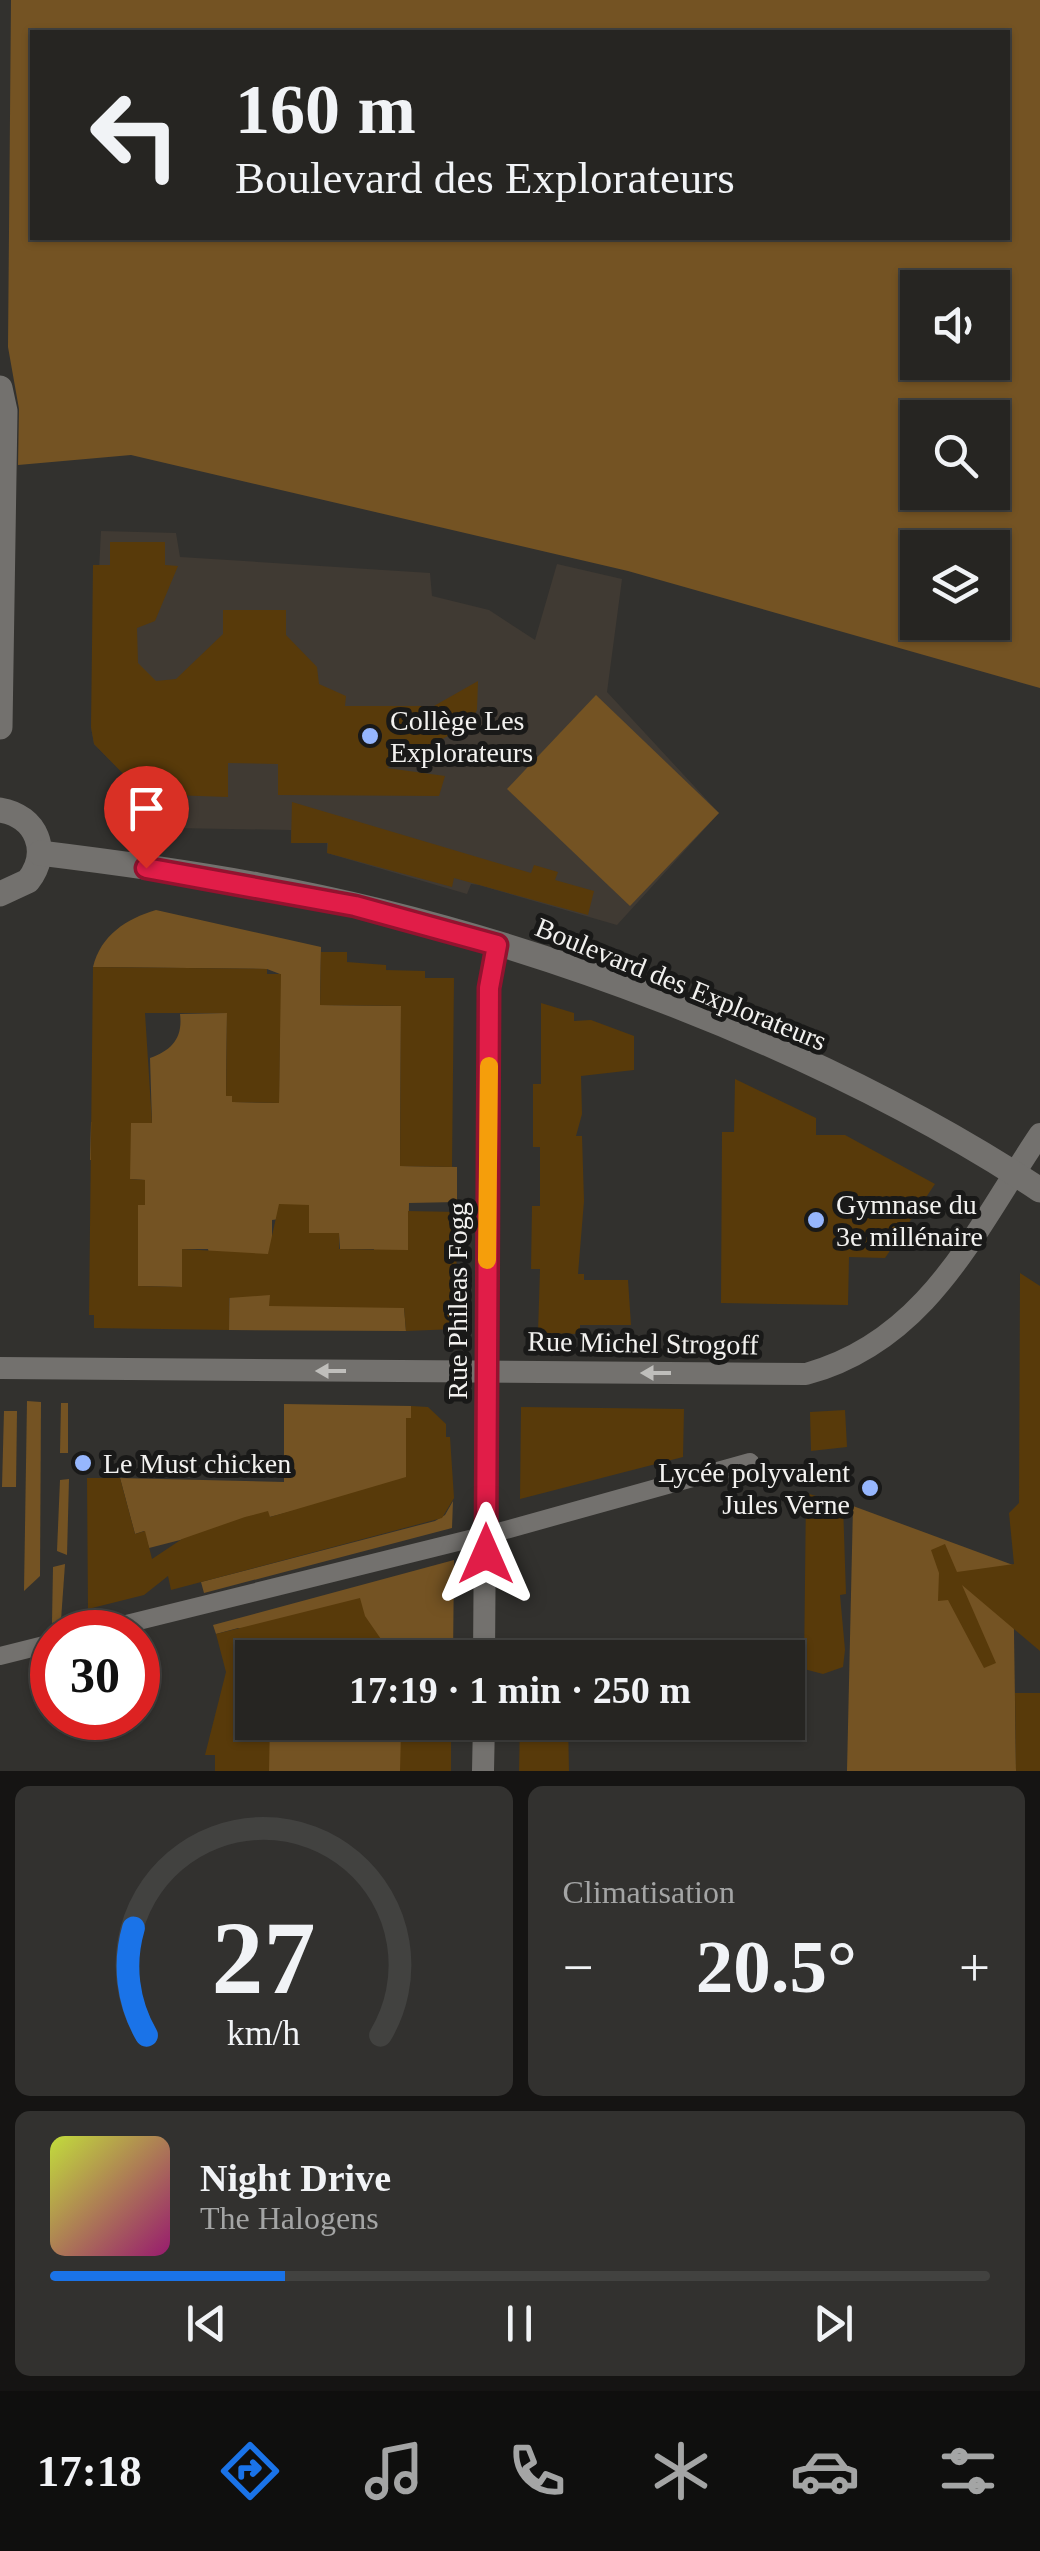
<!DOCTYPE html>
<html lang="fr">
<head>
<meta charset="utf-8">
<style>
  body { margin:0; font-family:"Times New Roman",serif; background:#32312f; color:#f1f3f6; height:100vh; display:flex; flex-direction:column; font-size:38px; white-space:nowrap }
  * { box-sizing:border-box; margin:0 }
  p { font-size:32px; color:#a4a5a5 }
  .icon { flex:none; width:55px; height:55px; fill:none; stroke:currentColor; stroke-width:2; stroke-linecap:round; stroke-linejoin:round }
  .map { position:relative; height:1771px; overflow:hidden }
  .sheet { display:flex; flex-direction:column; gap:15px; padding:15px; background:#151413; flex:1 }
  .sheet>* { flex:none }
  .hud { position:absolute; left:30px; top:30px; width:980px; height:210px; border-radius:0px; box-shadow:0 2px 8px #0004,0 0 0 2px #424240; background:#262522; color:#f1f3f6; overflow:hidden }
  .fabs { position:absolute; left:900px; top:270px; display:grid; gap:20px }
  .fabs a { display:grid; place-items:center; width:110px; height:110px; border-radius:0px; background:#262522; box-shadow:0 2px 8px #0004,0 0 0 2px #424240; font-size:50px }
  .speed { position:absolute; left:30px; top:1610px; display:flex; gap:20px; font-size:50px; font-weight:700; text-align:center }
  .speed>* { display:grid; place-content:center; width:130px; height:130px; border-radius:50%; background:#262522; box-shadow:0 2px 8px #0004,0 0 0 2px #424240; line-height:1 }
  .speed .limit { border:15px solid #d22; background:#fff; color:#111 }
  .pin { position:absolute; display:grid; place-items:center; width:85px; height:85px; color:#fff; margin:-102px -42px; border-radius:50% 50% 50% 0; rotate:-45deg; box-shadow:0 0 10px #0007 }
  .pin .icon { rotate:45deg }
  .me { position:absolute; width:110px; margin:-55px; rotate:0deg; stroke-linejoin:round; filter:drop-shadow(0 0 8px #0008) }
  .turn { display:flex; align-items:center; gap:35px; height:210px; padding:0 40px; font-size:45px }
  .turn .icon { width:130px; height:130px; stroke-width:2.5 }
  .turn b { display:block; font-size:70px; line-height:85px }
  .big { font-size:75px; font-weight:800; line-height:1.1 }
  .sheet .card { flex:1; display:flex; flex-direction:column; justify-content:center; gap:15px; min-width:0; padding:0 35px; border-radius:15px; background:#32312f }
  .sheet .dial { align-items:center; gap:0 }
  .dial svg { height:260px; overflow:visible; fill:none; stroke:#424240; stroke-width:7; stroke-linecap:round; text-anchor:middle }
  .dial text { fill:#f1f3f6; stroke:none }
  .song { display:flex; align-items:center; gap:30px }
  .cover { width:120px; height:120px; border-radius:15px; background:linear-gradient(135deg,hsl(70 70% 55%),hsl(320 70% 35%)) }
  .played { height:10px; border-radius:5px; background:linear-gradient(90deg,#1a73e8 25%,#424240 25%) }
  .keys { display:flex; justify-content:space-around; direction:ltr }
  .heat { display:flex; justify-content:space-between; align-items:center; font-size:55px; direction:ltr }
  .sheet .tiles { flex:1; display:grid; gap:15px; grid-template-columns:1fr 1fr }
  .card:last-child { grid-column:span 2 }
  .trip { position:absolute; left:235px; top:1640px; width:570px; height:100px; border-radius:0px; background:#262522; box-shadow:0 2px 8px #0004,0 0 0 2px #424240; font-weight:800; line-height:100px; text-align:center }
  .tab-bar { display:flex; height:160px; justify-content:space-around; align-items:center; background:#0f0f0e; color:#a4a5a5 }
  .tab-bar .icon { width:70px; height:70px }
  .tab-bar .selected { color:#1a73e8 }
  .tab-bar b { font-size:45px; color:#f1f3f6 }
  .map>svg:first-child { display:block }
  .built { fill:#403a33 }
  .green { fill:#745323; fill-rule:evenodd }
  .building { fill:#583a0a }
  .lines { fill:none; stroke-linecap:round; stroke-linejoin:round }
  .pedestrian { stroke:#73716e; stroke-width:18 }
  .minor { stroke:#73716e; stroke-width:22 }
  .tertiary { stroke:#73716e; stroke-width:25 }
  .oneway { fill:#bfbebb }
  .route-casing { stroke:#92132f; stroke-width:25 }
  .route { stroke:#e11d48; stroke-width:18 }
  .slow { stroke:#f59e0b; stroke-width:18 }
  .poi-dot { fill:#96b6fd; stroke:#191918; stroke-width:4 }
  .labels { text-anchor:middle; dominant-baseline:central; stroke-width:10; stroke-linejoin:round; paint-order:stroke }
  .poi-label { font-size:28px; fill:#f2f1ef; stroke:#191918; text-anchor:start }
  .street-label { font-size:28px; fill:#f2f1ef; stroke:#191918 }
</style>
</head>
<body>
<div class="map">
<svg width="1040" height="1771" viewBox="0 0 1040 1771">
  <rect width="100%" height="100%" fill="#32312e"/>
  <polygon class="built" points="101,531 176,533 180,557 430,573 432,596 489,610 535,640 557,564 622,579 607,692 719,813 617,925 479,885 471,884 467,894 327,853 327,843 291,843 291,830 176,828 176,819 154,803 154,796 143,794 94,744 91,727"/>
  <g class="green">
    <path d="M11 0H1040V688L628 571 131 455 18 465 19 409 8 347ZM32 32H1008V238H32ZM918 288H992V362H918ZM918 418H992V492H918ZM918 548H992V622H918Z"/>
    <polygon points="596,695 719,813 630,906 507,789"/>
    <path d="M156 910 321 947 320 1005 401 1006 400 1166 457 1167V1202L409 1203 408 1253 374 1273V1249H340L339 1233H309V1205H279V1219L272 1220V1248L404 1307 406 1331 229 1330 230 1254 209 1253 208 1249H183L182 1287 138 1286 135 1205 145 1204V1180L130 1179V1161L90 1160 91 1122 152 1123 150 1058C172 1050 183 1038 180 1014L227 1013 226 1095 232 1096 233 1102 279 1103 280 974 267 969 93 967C101 935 126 919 156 910Z"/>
    <polygon points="27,1401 41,1402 40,1576 24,1591"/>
    <polygon points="61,1403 68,1403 68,1453 60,1453"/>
    <polygon points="284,1404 411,1406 411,1418 406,1419 406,1482 149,1548 144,1531 135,1534 120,1478 284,1482"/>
    <polygon points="4,1411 17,1411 16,1487 2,1487"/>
    <polygon points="69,1479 67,1555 57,1551 60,1480"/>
    <polygon points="453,1501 452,1528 204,1593 201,1582 435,1521 445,1515"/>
    <polygon points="853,1506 1013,1565 1016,1771 847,1771"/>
    <polygon points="454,1560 453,1657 381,1657 238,1628 216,1634 213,1625"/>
    <polygon points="65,1564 61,1620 52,1623 53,1567"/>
    <polygon points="372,1731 401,1732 402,1771 264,1771 263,1738"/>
  </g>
  <g class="building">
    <polygon points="110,542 165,542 165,565 178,566 155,621 137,628 138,663 156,681 176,679 223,634 223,610 286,610 286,635 317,667 319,684 346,696 345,706 434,706 478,681 477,710 469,725 387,768 445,776 439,796 278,795 278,764 228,763 228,797 143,794 94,744 91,727 93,565 110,565"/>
    <polygon points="292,802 531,873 534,865 558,872 555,880 594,891 588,915 454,878 452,887 327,853 328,843 291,843"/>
    <polygon points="321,952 347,952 347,962 386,965 386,970 425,971 425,978 454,978 452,1167 400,1166 401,1006 320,1005"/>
    <polygon points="93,967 267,969 267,974 281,974 279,1103 232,1102 232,1096 226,1096 227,1013 145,1013 152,1123 131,1123 130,1179 145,1180 145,1205 138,1205 138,1286 182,1287 182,1249 268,1254 279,1204 309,1205 309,1233 339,1233 339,1249 408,1250 408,1211 457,1212 456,1329 406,1331 404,1308 269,1306 270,1295 229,1298 229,1330 94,1328 94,1315 89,1315"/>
    <polygon points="541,1003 574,1013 574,1021 591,1020 634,1036 634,1070 581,1076 582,1114 576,1136 582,1136 584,1201 578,1274 584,1274 584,1280 628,1280 631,1325 580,1325 580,1334 538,1333 540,1269 531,1269 532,1206 540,1206 540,1147 533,1147 533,1084 541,1084"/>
    <polygon points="735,1079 816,1118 816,1135 845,1135 935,1184 885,1258 849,1257 848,1305 721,1303 722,1132 734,1132"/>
    <polygon points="1020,1273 1040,1286 1040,1651 962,1585 996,1663 984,1668 948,1600 938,1601 939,1573 931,1550 945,1544 957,1572 1014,1564 1009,1513 1019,1503"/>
    <polygon points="411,1406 428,1407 446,1424 446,1437 450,1437 454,1498 442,1518 171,1590 168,1576 144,1595 88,1609 87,1478 120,1478 135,1534 145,1531 152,1559 182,1539 245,1517 268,1511 270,1517 406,1477 406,1418 411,1418"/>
    <polygon points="521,1407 684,1409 683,1457 520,1499"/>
    <polygon points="845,1410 847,1447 811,1451 810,1412"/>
    <polygon points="806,1493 843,1504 846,1594 840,1595 845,1650 843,1667 823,1674 804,1669"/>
    <polygon points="360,1598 365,1616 383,1642 383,1658 252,1658 252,1722 270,1722 269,1771 215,1771 215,1755 205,1755 226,1672 216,1634"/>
    <polygon points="1015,1693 1040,1693 1040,1771 1016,1771"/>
    <polygon points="424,1722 451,1722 451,1771 400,1771 401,1732 424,1732"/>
    <polygon points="520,1722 568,1722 569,1771 519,1771"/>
  </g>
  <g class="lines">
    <g class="pedestrian">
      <polyline points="94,1632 502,1531 750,1462"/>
      <polyline points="0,1656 52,1643"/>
    </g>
    <g class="minor">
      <path d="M0 1368 806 1374C928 1341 975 1230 1040 1134"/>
      <polyline points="484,1658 489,988 497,945"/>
      <polyline points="483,1771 484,1722"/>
    </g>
    <g class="tertiary">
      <polyline points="0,388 5,411 0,727"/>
      <path d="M0 810C37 816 51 852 28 881L0 894"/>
      <path d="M40 853C113 862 186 872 258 885 518 932 819 1045 1040 1190"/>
    </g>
  </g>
  <defs><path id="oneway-solid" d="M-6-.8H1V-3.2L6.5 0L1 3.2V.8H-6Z" transform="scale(2.5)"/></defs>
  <g class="oneway">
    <use href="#oneway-solid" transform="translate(331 1371) rotate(-180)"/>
    <use href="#oneway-solid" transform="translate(656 1373) rotate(-180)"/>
  </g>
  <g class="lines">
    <g class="route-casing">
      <polyline id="route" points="146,868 355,906 497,945 489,988 486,1554"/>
    </g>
    <use href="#route" class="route"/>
    <polyline class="slow" points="487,1260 489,1066"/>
  </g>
  <g class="poi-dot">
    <circle cx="370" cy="736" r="10"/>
    <circle cx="816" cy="1220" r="10"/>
    <circle cx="83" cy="1463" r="10"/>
    <circle cx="870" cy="1488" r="10"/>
  </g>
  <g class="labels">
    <g class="poi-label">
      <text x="390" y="720">Collège Les<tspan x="390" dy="32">Explorateurs</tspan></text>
      <text x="836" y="1204">Gymnase du<tspan x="836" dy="32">3e millénaire</tspan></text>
      <text x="103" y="1463">Le Must chicken</text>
      <text x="850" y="1472" text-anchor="end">Lycée polyvalent<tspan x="850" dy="32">Jules Verne</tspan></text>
    </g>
    <g class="street-label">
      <text transform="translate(681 984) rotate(22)">Boulevard des Explorateurs</text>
      <text transform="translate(457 1301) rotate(-90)">Rue Phileas Fogg</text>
      <text transform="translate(643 1343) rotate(1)">Rue Michel Strogoff</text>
    </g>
  </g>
</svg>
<div class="fabs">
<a><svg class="icon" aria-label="sound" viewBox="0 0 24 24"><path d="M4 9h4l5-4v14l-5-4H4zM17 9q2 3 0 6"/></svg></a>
<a><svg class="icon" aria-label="search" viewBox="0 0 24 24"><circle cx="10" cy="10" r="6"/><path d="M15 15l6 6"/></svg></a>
<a><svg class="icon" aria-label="layers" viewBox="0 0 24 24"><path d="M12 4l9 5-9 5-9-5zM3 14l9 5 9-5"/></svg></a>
</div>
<div class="speed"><div class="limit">30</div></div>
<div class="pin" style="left:146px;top:868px;background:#d93025"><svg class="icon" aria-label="arrive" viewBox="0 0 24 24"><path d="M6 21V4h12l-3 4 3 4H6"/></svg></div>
<svg class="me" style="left:486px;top:1554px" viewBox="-20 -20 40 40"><path d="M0-17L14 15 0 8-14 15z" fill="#e11d48" stroke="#fff" stroke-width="4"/></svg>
<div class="trip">17:19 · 1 min · 250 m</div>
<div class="hud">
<div class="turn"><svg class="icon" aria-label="left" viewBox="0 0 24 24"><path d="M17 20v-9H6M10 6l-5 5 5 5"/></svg><div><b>160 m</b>Boulevard des Explorateurs</div></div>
</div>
</div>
<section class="sheet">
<div class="tiles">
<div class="card dial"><svg viewBox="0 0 100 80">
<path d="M14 69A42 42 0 1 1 86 69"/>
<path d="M14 69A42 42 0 0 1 10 36" stroke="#1a73e8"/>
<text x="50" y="56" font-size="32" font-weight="700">27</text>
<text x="50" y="72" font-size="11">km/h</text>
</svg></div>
<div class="card"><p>Climatisation</p>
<div class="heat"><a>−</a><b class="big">20.5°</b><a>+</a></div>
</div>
<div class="card">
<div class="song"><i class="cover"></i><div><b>Night Drive</b><p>The Halogens</p></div></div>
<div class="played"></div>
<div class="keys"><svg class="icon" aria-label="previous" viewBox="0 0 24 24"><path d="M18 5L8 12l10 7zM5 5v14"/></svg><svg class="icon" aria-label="pause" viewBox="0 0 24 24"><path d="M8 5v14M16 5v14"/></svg><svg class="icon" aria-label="next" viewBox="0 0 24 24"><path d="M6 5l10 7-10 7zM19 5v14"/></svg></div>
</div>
</div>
</section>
<nav class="tab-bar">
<b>17:18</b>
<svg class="icon selected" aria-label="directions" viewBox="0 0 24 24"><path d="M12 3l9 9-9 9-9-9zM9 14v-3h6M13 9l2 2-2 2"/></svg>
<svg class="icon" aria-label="music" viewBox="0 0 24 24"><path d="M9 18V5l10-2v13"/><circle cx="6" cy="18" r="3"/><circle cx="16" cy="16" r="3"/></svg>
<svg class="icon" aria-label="phone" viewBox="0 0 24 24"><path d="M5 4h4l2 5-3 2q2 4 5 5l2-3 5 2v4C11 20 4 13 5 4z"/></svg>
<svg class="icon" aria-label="climate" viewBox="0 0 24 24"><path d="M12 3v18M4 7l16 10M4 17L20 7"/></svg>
<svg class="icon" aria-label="car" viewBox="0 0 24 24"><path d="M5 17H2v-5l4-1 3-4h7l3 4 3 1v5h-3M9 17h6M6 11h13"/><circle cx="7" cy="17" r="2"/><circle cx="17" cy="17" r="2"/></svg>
<svg class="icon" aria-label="filters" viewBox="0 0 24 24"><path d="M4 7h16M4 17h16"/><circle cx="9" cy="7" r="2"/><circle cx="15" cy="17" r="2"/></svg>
</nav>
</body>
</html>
